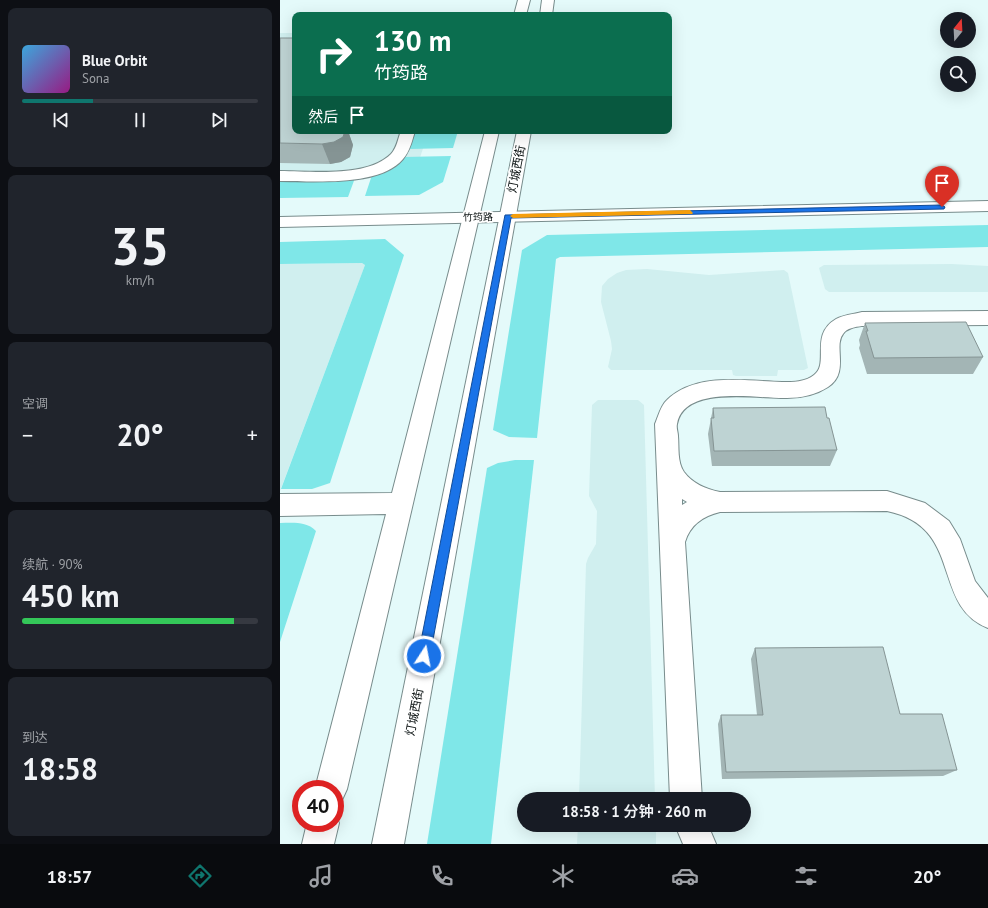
<!DOCTYPE html>
<html lang="zh">
<head>
<meta charset="utf-8">
<style>
  body { margin:0; font-family:"PT Sans","Noto Sans SC",sans-serif; background:#20242c; color:#f1f3f6; height:100vh; display:flex; flex-direction:column; font-size:15px; white-space:nowrap }
  * { box-sizing:border-box; margin:0 }
  p { font-size:13px; color:#9ea1a6 }
  .icon { flex:none; width:22px; height:22px; fill:none; stroke:currentColor; stroke-width:2; stroke-linecap:round; stroke-linejoin:round }
  .map { position:relative; flex:1; overflow:hidden }
  .drawer { display:flex; flex-direction:column; gap:8px; padding:8px; background:#0d0f14; width:280px }
  .drawer>* { flex:none }
  .guide { position:absolute; left:12px; top:12px; width:380px; height:122px; border-radius:8px; box-shadow:0 4px 16px #0002; background:#0b6e4f; color:#fff; overflow:hidden }
  .needle { width:26px; rotate:18deg }
  .controls { position:absolute; left:660px; top:12px; display:grid; gap:8px }
  .controls a { display:grid; place-items:center; width:36px; height:36px; border-radius:50%; background:#171b24; box-shadow:0 4px 16px #0002; font-size:20px }
  .speed { position:absolute; left:12px; top:780px; display:flex; gap:8px; font-size:20px; font-weight:700; text-align:center }
  .speed>* { display:grid; place-content:center; width:52px; height:52px; border-radius:50%; background:#171b24; box-shadow:0 4px 16px #0002; line-height:1 }
  .speed .limit { border:6px solid #d22; background:#fff; color:#111 }
  .pin { position:absolute; display:grid; place-items:center; width:34px; height:34px; color:#fff; margin:-41px -17px; border-radius:50% 50% 50% 0; rotate:-45deg; box-shadow:0 0 4px #0007 }
  .pin .icon { rotate:45deg }
  .me { position:absolute; width:44px; margin:-22px; rotate:11deg; stroke-linejoin:round; filter:drop-shadow(0 0 3px #0008) }
  .turn { display:flex; align-items:center; gap:14px; height:84px; padding:0 16px; font-size:18px }
  .turn .icon { width:52px; height:52px; stroke-width:2.5 }
  .turn b { display:block; font-size:28px; line-height:34px }
  .then { display:flex; align-items:center; height:38px; padding:0 16px; background:#0003; gap:8px; font-size:15px }
  .big { font-size:30px; font-weight:600; line-height:1.1 }
  .drawer .widget { flex:1; display:flex; flex-direction:column; justify-content:center; gap:6px; min-width:0; padding:0 14px; border-radius:8px; background:#20242c }
  .drawer .dial { align-items:center; gap:0 }
  .dial b { font-size:52px; line-height:1 }
  .song { display:flex; align-items:center; gap:12px }
  .cover { width:48px; height:48px; border-radius:6px; background:linear-gradient(135deg,hsl(200 70% 55%),hsl(310 70% 35%)) }
  .played { height:4px; border-radius:2px; background:linear-gradient(90deg,#0f766e 30%,#363941 30%) }
  .keys { display:flex; justify-content:space-around; direction:ltr }
  .heat { display:flex; justify-content:space-between; align-items:center; font-size:22px; direction:ltr }
  .charge { height:6px; border-radius:3px; background:linear-gradient(90deg,#34c759 90%,#363941 0) }
  .trip { position:absolute; left:237px; top:792px; width:234px; height:40px; border-radius:20px; background:#171b24; box-shadow:0 4px 16px #0002; font-weight:600; line-height:40px; text-align:center }
  .dock { display:flex; height:64px; justify-content:space-around; align-items:center; background:#090b0e; color:#9ea1a6 }
  .dock .icon { width:28px; height:28px }
  .dock .on { color:#0f766e }
  .dock b { font-size:18px; color:#f1f3f6 }
  main { display:flex; flex:1; min-height:0 }
  .map>svg:first-child { display:block }
  .built { fill:#d0efef }
  .green { fill:#7fe7e8 }
  .lines { fill:none; stroke-linecap:round; stroke-linejoin:round }
  .minor-casing { stroke:#788c8c; stroke-width:2 }
  .major-casing { stroke:#788c8c; stroke-width:2 }
  .minor { fill:#fff; fill-rule:evenodd }
  .major { fill:#fff; fill-rule:evenodd }
  .wall { fill:#a3b5b5 }
  .shaded-wall { fill:#859494 }
  .building { fill:#bed3d3; stroke:#859494 }
  .route { fill:#1a73e8; stroke:#114b97 }
  .slow { fill:#f59e0b }
  .labels { text-anchor:middle; dominant-baseline:central; stroke-width:3.5; stroke-linejoin:round; paint-order:stroke }
  .far-street-label { font-size:10px; fill:#080f0f; stroke:#fff }
  .street-label { font-size:12px; fill:#080f0f; stroke:#fff }
</style>
</head>
<body>
<main>
<section class="drawer">
<div class="widget">
<div class="song"><i class="cover"></i><div><b>Blue Orbit</b><p>Sona</p></div></div>
<div class="played"></div>
<div class="keys"><svg class="icon" aria-label="previous" viewBox="0 0 24 24"><path d="M18 5L8 12l10 7zM5 5v14"/></svg><svg class="icon" aria-label="pause" viewBox="0 0 24 24"><path d="M8 5v14M16 5v14"/></svg><svg class="icon" aria-label="next" viewBox="0 0 24 24"><path d="M6 5l10 7-10 7zM19 5v14"/></svg></div>
</div>
<div class="widget dial"><b>35</b><p>km/h</p></div>
<div class="widget"><p>空调</p>
<div class="heat"><a>−</a><b class="big">20°</b><a>+</a></div>
</div>
<div class="widget"><p>续航 · 90%</p><b class="big">450 km</b><div class="charge"></div></div>
<div class="widget"><p>到达</p><b class="big">18:58</b></div>
</section>
<div class="map">
<svg width="708" height="844" viewBox="0 0 708 844">
  <rect width="100%" height="100%" fill="#e4fafa"/>
  <g class="built">
    <polygon points="0,33 15,33 15,131 149,131 134,175 130,177 0,179"/>
    <polygon points="82,263 85,265 0,491 0,264"/>
    <polygon points="672,264 708,266 708,292 549,292 545,289 539,268 544,265"/>
    <polygon points="367,269 429,275 504,270 508,273 528,368 524,370 498,370 497,376 456,376 453,375 452,370 331,370 328,367 332,349 331,341 321,302 322,286 328,279 337,273 346,270"/>
    <polygon points="318,400 358,400 364,405 375,799 299,799 306,564 308,558 316,544 317,511 309,496 312,405"/>
    <polygon points="298,825 376,825 376,844 297,844"/>
  </g>
  <g class="green">
    <polygon points="133,131 178,131 173,148 129,149"/>
    <polygon points="171,156 163,182 139,195 85,196 92,175 123,157"/>
    <polygon points="75,178 68,197 0,198 0,179"/>
    <polygon points="708,225 708,247 280,257 276,259 257,438 229,437 213,430 242,250 267,235"/>
    <polygon points="105,239 124,255 50,483 32,489 1,489 85,265 82,263 0,264 0,242"/>
    <polygon points="235,460 254,460 211,844 147,844 207,468 218,463"/>
    <path d="M0 523C13 523 26 521 36 531L0 642Z"/>
  </g>
  <g class="lines">
    <g class="minor-casing">
      <g id="minor">
        <polygon points="238,0 250,0 246,15 234,15"/>
        <polygon points="262,0 274,0 272,15 260,15"/>
        <path d="M121 131H135C132 141 130 151 123 159 100 187 33 181 0 181V171C31 171 87 178 111 154 117 148 118 138 121 131Z"/>
        <polygon points="205,131 219,131 67,789 62,800 55,803 55,789 35,789 106,514 0,516 0,494 112,493"/>
        <polygon points="237,131 251,131 124,844 92,844"/>
        <path d="M708 311V325L582 326C575 327 567 328 563 334 553 346 570 373 548 387 536 395 520 398 507 398 479 399 404 384 397 424 396 428 398 432 398 436 399 447 397 462 404 472 413 484 426 489 440 492L607 491 645 503 669 521 680 539 695 581 708 598V628C650 605 685 527 607 511L440 512C423 516 410 525 405 542L422 799H390L375 424C378 417 381 405 387 400 416 372 465 381 502 382 512 382 526 382 534 375 550 363 529 335 556 319 563 315 574 314 582 312ZM402 499 407 502 402 505Z"/>
        <polygon points="55,813 59,823 54,844 22,844 27,823 55,823"/>
        <polygon points="395,825 428,825 436,844 403,844"/>
      </g>
    </g>
    <g class="major-casing">
      <polygon id="major" points="708,201 708,211 0,227 0,217"/>
    </g>
    <use href="#minor" class="minor"/>
    <use href="#major" class="major"/>
  </g>
  <g class="wall">
    <polygon points="0,38 15,131 68,131 73,145 70,157 61,162 50,164 0,163"/>
    <polygon points="585,323 703,357 693,374 587,374 579,348 580,345 579,340"/>
    <polygon points="433,408 547,418 557,450 550,466 432,466 428,434"/>
    <polygon points="475,648 620,714 677,770 663,776 442,779 438,724 441,715 477,715 471,659"/>
  </g>
  <polygon class="shaded-wall" points="65,131 68,131 73,145 70,157 61,162 50,164 42,144"/>
  <g class="building">
    <polygon points="0,38 15,38 15,131 65,131 63,137 54,142 42,144 0,143"/>
    <polygon points="686,322 703,357 594,358 586,331 588,331 585,323"/>
    <polygon points="545,407 547,418 549,418 557,450 434,451 431,418 434,418 433,408"/>
    <polygon points="603,647 620,714 662,714 677,770 446,772 441,715 483,715 475,648"/>
  </g>
  <polygon class="route" points="662,205 665,207 664,209 231,218 150,656 148,660 144,661 140,660 138,656 225,215"/>
  <polygon class="slow" points="410,210 413,213 412,214 233,218 230,216 233,214"/>
  <g class="labels">
    <g class="far-street-label">
      <text transform="translate(198 217) rotate(-1)">竹筠路</text>
    </g>
    <g class="street-label">
      <text transform="translate(236 169) rotate(-79)">灯城西街</text>
      <text transform="translate(134 712) rotate(-79)">灯城西街</text>
    </g>
  </g>
</svg>
<div class="controls">
<a><svg class="needle" viewBox="-14 -14 28 28"><path d="M0-13l5 13h-10z" fill="#e53935"/><path d="M0 13l5-13h-10z" fill="#9ea1a6"/></svg></a>
<a><svg class="icon" aria-label="search" viewBox="0 0 24 24"><circle cx="10" cy="10" r="6"/><path d="M15 15l6 6"/></svg></a>
</div>
<div class="speed"><div class="limit">40</div></div>
<div class="pin" style="left:662px;top:207px;background:#d93025"><svg class="icon" aria-label="arrive" viewBox="0 0 24 24"><path d="M6 21V4h12l-3 4 3 4H6"/></svg></div>
<svg class="me" style="left:144px;top:656px" viewBox="-20 -20 40 40"><circle r="17" fill="#1a73e8" stroke="#fff" stroke-width="3"/><path d="M0-11L8 9 0 5-8 9z" fill="#fff"/></svg>
<div class="trip">18:58 · 1 分钟 · 260 m</div>
<div class="guide">
<div class="turn"><svg class="icon" aria-label="right" viewBox="0 0 24 24"><path d="M7 20v-9h11M14 6l5 5-5 5"/></svg><div><b>130 m</b>竹筠路</div></div>
<div class="then">然后<svg class="icon" aria-label="arrive" viewBox="0 0 24 24"><path d="M6 21V4h12l-3 4 3 4H6"/></svg></div>
</div>
</div>
</main>
<nav class="dock">
<b>18:57</b>
<svg class="icon on" aria-label="directions" viewBox="0 0 24 24"><path d="M12 3l9 9-9 9-9-9zM9 14v-3h6M13 9l2 2-2 2"/></svg>
<svg class="icon" aria-label="music" viewBox="0 0 24 24"><path d="M9 18V5l10-2v13"/><circle cx="6" cy="18" r="3"/><circle cx="16" cy="16" r="3"/></svg>
<svg class="icon" aria-label="phone" viewBox="0 0 24 24"><path d="M5 4h4l2 5-3 2q2 4 5 5l2-3 5 2v4C11 20 4 13 5 4z"/></svg>
<svg class="icon" aria-label="climate" viewBox="0 0 24 24"><path d="M12 3v18M4 7l16 10M4 17L20 7"/></svg>
<svg class="icon" aria-label="car" viewBox="0 0 24 24"><path d="M5 17H2v-5l4-1 3-4h7l3 4 3 1v5h-3M9 17h6M6 11h13"/><circle cx="7" cy="17" r="2"/><circle cx="17" cy="17" r="2"/></svg>
<svg class="icon" aria-label="filters" viewBox="0 0 24 24"><path d="M4 7h16M4 17h16"/><circle cx="9" cy="7" r="2"/><circle cx="15" cy="17" r="2"/></svg>
<b>20°</b>
</nav>
</body>
</html>
